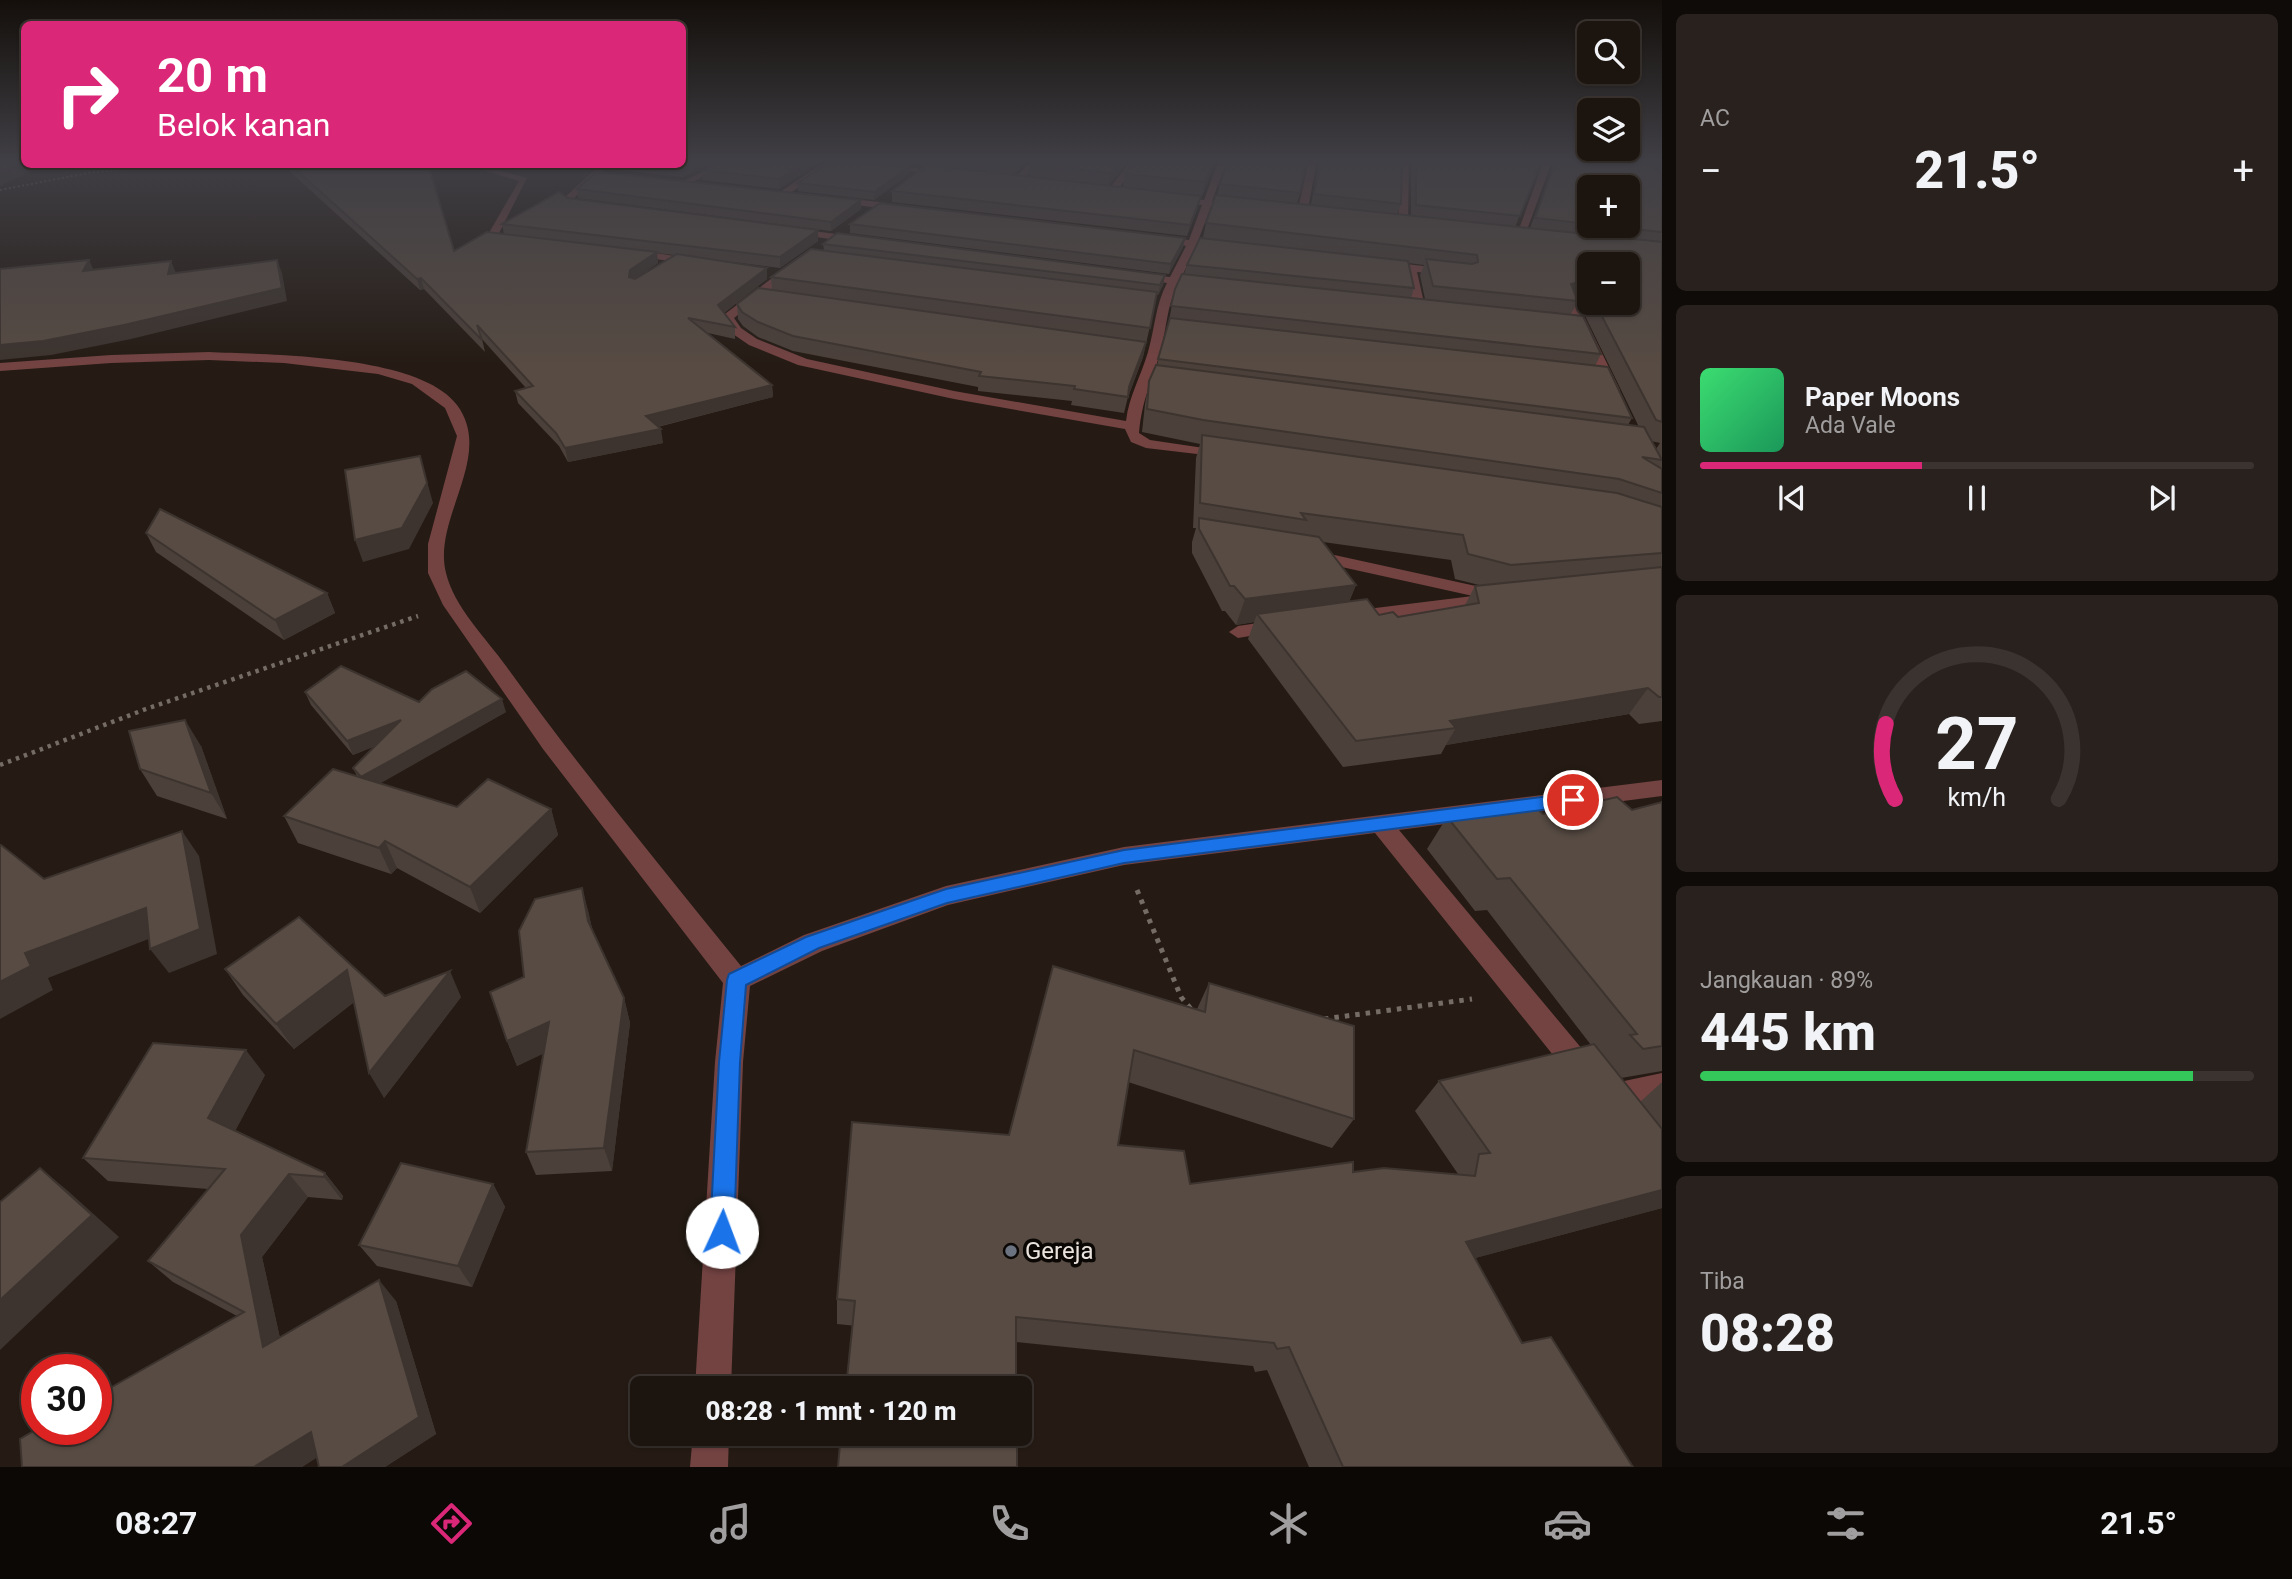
<!DOCTYPE html>
<html lang="id">
<head>
<meta charset="utf-8">
<style>
  body { margin:0; font-family:Roboto,sans-serif; background:#29211d; color:#f1f3f6; height:100vh; display:flex; flex-direction:column; font-size:26px; white-space:nowrap }
  * { box-sizing:border-box; margin:0 }
  p { font-size:23px; color:#a09e9e }
  .icon { flex:none; width:38px; height:38px; fill:none; stroke:currentColor; stroke-width:2; stroke-linecap:round; stroke-linejoin:round }
  .map { position:relative; flex:1; overflow:hidden }
  .drawer { display:flex; flex-direction:column; gap:14px; padding:14px; background:#0f0b08; width:630px }
  .drawer>* { flex:none }
  .top-card { position:absolute; left:21px; top:21px; width:665px; height:147px; border-radius:10px; box-shadow:0 2px 5px #0004,0 0 0 2px #3a332f; background:#db2777; color:#fff; overflow:hidden }
  .controls { position:absolute; left:1577px; top:21px; display:grid; gap:14px }
  .controls a { display:grid; place-items:center; width:63px; height:63px; border-radius:10px; background:#1c140f; box-shadow:0 2px 5px #0004,0 0 0 2px #3a332f; font-size:35px }
  .speed { position:absolute; left:21px; top:1354px; display:flex; gap:14px; font-size:35px; font-weight:700; text-align:center }
  .speed>* { display:grid; place-content:center; width:91px; height:91px; border-radius:50%; background:#1c140f; box-shadow:0 2px 5px #0004,0 0 0 2px #3a332f; line-height:1 }
  .speed .limit { border:10px solid #d22; background:#fff; color:#111 }
  .pin { position:absolute; display:grid; place-items:center; width:60px; height:60px; color:#fff; margin:-30px; border:4px solid #fff; border-radius:50%; box-shadow:0 2px 7px #0007 }
  .me { position:absolute; width:77px; margin:-38px; rotate:2deg; stroke-linejoin:round; filter:drop-shadow(0 0 5px #0008) }
  .turn { display:flex; align-items:center; gap:24px; height:147px; padding:0 21px; font-size:32px }
  .turn .icon { width:91px; height:91px; stroke-width:2.5 }
  .turn b { display:block; font-size:49px; line-height:60px }
  .big { font-size:52px; font-weight:800; line-height:1.1 }
  .drawer .widget { flex:1; display:flex; flex-direction:column; justify-content:center; gap:10px; min-width:0; padding:0 24px; border-radius:10px; background:#29211d }
  .drawer .dial { align-items:center; gap:0 }
  .dial svg { height:182px; overflow:visible; fill:none; stroke:#3a332f; stroke-width:7; stroke-linecap:round; text-anchor:middle }
  .dial text { fill:#f1f3f6; stroke:none }
  .song { display:flex; align-items:center; gap:21px }
  .cover { width:84px; height:84px; border-radius:10px; background:linear-gradient(135deg,hsl(140 70% 55%),hsl(150 70% 35%)) }
  .played { height:7px; border-radius:4px; background:linear-gradient(90deg,#db2777 40%,#3a332f 40%) }
  .keys { display:flex; justify-content:space-around; direction:ltr }
  .heat { display:flex; justify-content:space-between; align-items:center; font-size:38px; direction:ltr }
  .charge { height:10px; border-radius:5px; background:linear-gradient(90deg,#34c759 89%,#3a332f 0) }
  .trip { position:absolute; left:630px; top:1376px; width:402px; height:70px; border-radius:10px; background:#1c140f; box-shadow:0 2px 5px #0004,0 0 0 2px #3a332f; font-weight:800; line-height:70px; text-align:center }
  .dock { display:flex; height:112px; justify-content:space-around; align-items:center; background:#0b0806; color:#a09e9e }
  .dock .icon { width:49px; height:49px }
  .dock .selected { color:#db2777 }
  .dock b { font-size:32px; color:#f1f3f6 }
  main { display:flex; flex:1; min-height:0 }
  .map>svg:first-child { display:block }
  .lines { fill:none; stroke-linecap:round; stroke-linejoin:round }
  .path-far2 { stroke:#756c66; stroke-width:2; stroke-dasharray:2 2.5; stroke-linecap:butt }
  .path-far1 { stroke:#756c66; stroke-width:4.5; stroke-dasharray:3.5 5; stroke-linecap:butt }
  .path { stroke:#756c66; stroke-width:5; stroke-dasharray:4.5 6; stroke-linecap:butt }
  .minor { fill:#734342; fill-rule:evenodd }
  .wall { fill:#4b403a; fill-rule:evenodd }
  .shaded-wall { fill:#3d342f }
  .building { fill:#574b43; stroke:#3d342f; stroke-width:2 }
  .route { fill:#1a73e8; stroke:#114b97; stroke-width:2 }
  .worship-dot { fill:#6b7280; stroke:#0b0704; stroke-width:2.5 }
  .labels { text-anchor:middle; dominant-baseline:central; stroke-width:7; stroke-linejoin:round; paint-order:stroke }
  .near-poi-label { font-size:24px; fill:#ebe3de; stroke:#0b0704; text-anchor:start }
</style>
</head>
<body>
<main>
<div class="map">
<svg width="1662" height="1467" viewBox="0 0 1662 1467">
  <rect width="100%" height="100%" fill="#251b14"/>
  <g class="lines">
    <polyline class="path-far2" points="0,190 88,173 178,164"/>
    <polyline class="path-far1" points="0,765 146,709 418,616"/>
    <g class="path">
      <polyline points="1137,890 1181,997 1191,1009"/>
      <polyline points="1324,1019 1472,999"/>
    </g>
    <g class="minor">
      <polygon points="726,160 736,160 689,184 682,182"/>
      <polygon points="827,160 853,160 952,173 948,176"/>
      <polygon points="1032,160 1040,160 1020,183 1014,183 1014,179"/>
      <polygon points="1132,160 1140,160 1115,193 1109,193 1109,189"/>
      <path d="M1219 160H1227L1212 201 1245 207 1240 210 1211 206 1198 241 1228 247 1223 250 1196 247 1181 278 1206 281 1212 284 1206 287 1178 284C1166 307 1167 329 1160 353 1151 384 1142 400 1139 433L1150 440 1231 452 1233 455 1231 458 1146 448 1131 442 1125 429 954 399 798 365 749 345 733 334 721 317 788 266H796V270L734 318 741 328 757 339 807 359 954 391 1126 421C1129 396 1141 376 1148 352 1155 328 1155 306 1167 283L1137 279 1132 276 1137 273 1170 277 1186 246 1153 239 1158 236 1189 240 1202 205 1166 199 1171 196 1204 200Z"/>
      <polygon points="1309,160 1317,160 1307,214 1302,217 1297,214"/>
      <polygon points="1401,160 1409,160 1408,225 1403,228 1398,225"/>
      <polygon points="1547,160 1558,160 1551,164 1524,238 1515,240 1543,163"/>
      <polygon points="462,164 477,164 527,178 498,235 517,237 517,241 491,241 486,238 519,181"/>
      <polygon points="601,164 610,164 572,200 595,204 595,208 567,205 564,198"/>
      <polygon points="819,166 826,168 786,196 780,196 780,192"/>
      <polygon points="835,197 904,205 909,208 904,211 832,202 830,200"/>
      <polygon points="790,228 859,237 864,240 859,243 787,233 785,231"/>
      <polygon points="629,249 675,256 680,259 675,262 625,254 625,250"/>
      <polygon points="1380,261 1449,269 1454,272 1449,275 1417,272 1425,307 1419,310 1413,307 1406,270 1376,266 1376,262"/>
      <polygon points="1571,299 1577,302 1620,390 1618,393 1608,393 1606,390 1565,302"/>
      <path d="M209 352C269 355 419 354 457 405 495 456 432 518 446 573 454 607 486 638 506 666 580 769 661 867 741 966L804 935 946 886 1124 847 1662 780V796L1399 830 1593 1062 1597 1071 1593 1080 1583 1084 1573 1080 1375 833 1124 865 948 905 822 951 750 986 743 1062 731 1388H695L715 1062 723 983 543 749 443 605 428 573V544L457 436 445 408 412 384 378 374 284 363 209 360 111 363 0 371V363L111 355Z"/>
      <polygon points="1307,549 1494,590 1502,599 1493,604 1351,623 1344,621 1342,617 1344,613 1351,611 1473,596 1301,558 1298,554 1301,550"/>
      <polygon points="1278,620 1285,622 1287,626 1285,630 1238,638 1229,632 1238,626"/>
      <polygon points="1662,1073 1662,1099 1606,1111 1596,1107 1591,1097 1596,1087"/>
      <polygon points="693,1433 729,1433 728,1467 690,1467"/>
    </g>
  </g>
  <g class="wall">
    <polygon points="823,160 779,189 703,180 702,170"/>
    <polygon points="857,160 1028,160 1014,175 1028,177 1030,164 1033,160 1129,160 1108,186 1123,187 1125,174 1216,160 1202,196 1170,193 1198,207 1187,236 892,202 892,191 932,166 927,162 921,165"/>
    <path d="M1319 160H1402L1401 204 1397 214 1411 216V160H1542L1515 227 1530 228 1556 160H1662V721L1639 724 1629 714 1446 745 1441 754 1343 767 1248 639 1254 622 1236 625 1225 611H1222L1192 553V542L1196 528H1193L1196 458 1200 444 1142 432 1145 404 1149 381 1157 365 1169 321 1175 289 1184 274 1187 265 1203 238 1206 223 1217 195 1220 184 1300 193 1297 203 1311 205ZM1589 187 1628 226H1589ZM1408 263 1424 265 1420 275 1425 299 1411 298 1414 288ZM1589 264 1628 303H1589ZM1577 299 1639 427 1628 425 1632 418 1595 366 1601 354 1571 314 1578 301ZM1651 441 1660 443 1656 449ZM1323 542 1451 560 1455 579 1479 585 1475 586 1465 605 1398 617 1379 615 1349 602 1356 585Z"/>
    <path d="M286 164H428L454 251 504 234 502 224 568 198 818 230V241L780 268 733 262 767 279 724 313 735 327V339L708 333 772 385 773 397 658 427 663 443 568 462 559 446 518 403 515 391 526 388 482 339 485 352 424 289 420 290 287 169ZM657 253 674 255 634 279 658 263Z"/>
    <polygon points="618,164 682,164 683,177 618,170"/>
    <polygon points="910,166 909,174 874,200 798,191 798,183"/>
    <polygon points="577,189 861,209 831,231 578,198"/>
    <polygon points="850,224 1185,238 1183,247 1169,274 850,233"/>
    <polygon points="823,244 1165,275 1163,285 1158,295 1157,295 1143,357 1128,397 1124,413 1071,405 1072,401 978,391 978,387 793,351 758,337 743,326 738,319 737,304 772,290 771,277 824,250"/>
    <polygon points="146,533 327,593 335,613 284,640 156,552"/>
    <polygon points="305,692 419,702 506,712 380,783 457,807 551,809 558,835 480,913 397,868 391,874 298,843 284,816 357,776 353,768 375,746 353,755 311,705"/>
    <polygon points="201,746 227,819 157,796 140,769"/>
    <polygon points="1662,802 1662,1071 1621,1078 1640,1102 1662,1082 1662,1208 1475,1258 1522,1343 1633,1467 1309,1467 1267,1370 1255,1372 1253,1366 837,1324 837,1299 1009,1135 1053,966 1197,1009 1209,983 1354,1119 1332,1148 1128,1082 1118,1145 1190,1184 1353,1172 1458,1174 1415,1111 1439,1081 1591,1045 1487,910 1475,911 1427,849 1447,817 1543,814 1632,810"/>
    <polygon points="582,888 592,928 624,998 630,1023 612,1171 536,1175 526,1152 543,1053 517,1066 507,1041 524,977"/>
    <polygon points="225,969 385,996 461,997 384,1098 354,1002 294,1049 243,995"/>
    <polygon points="265,1075 235,1131 325,1173 343,1196 342,1200 308,1197 262,1257 280,1338 396,1301 436,1434 385,1467 319,1467 317,1457 302,1467 22,1467 237,1316 173,1282 148,1261 208,1189 108,1181 83,1158"/>
    <polygon points="493,1184 505,1207 472,1287 377,1266 359,1245"/>
  </g>
  <g class="shaded-wall">
    <polygon points="698,160 720,160 683,177 682,167"/>
    <polygon points="809,160 823,160 779,189 779,179"/>
    <polygon points="922,160 927,160 927,162 921,165"/>
    <polygon points="1020,160 1028,160 1014,175 1015,165"/>
    <polygon points="1120,160 1129,160 1108,186 1110,173"/>
    <polygon points="1214,160 1216,160 1202,196 1205,182"/>
    <polygon points="24,161 24,164 47,164 0,186 0,172"/>
    <polygon points="910,166 909,174 874,200 874,192"/>
    <polygon points="1201,196 1198,207 1187,236 1190,225"/>
    <polygon points="861,200 861,209 831,231 831,222"/>
    <polygon points="818,230 818,241 780,268 780,257"/>
    <polygon points="1185,238 1183,247 1169,274 1171,264"/>
    <polygon points="657,252 658,263 632,281 629,277 630,270"/>
    <polygon points="89,260 95,273 83,271"/>
    <polygon points="277,260 282,273 287,301 131,339 51,355 0,360 0,345"/>
    <polygon points="171,261 176,273 168,274"/>
    <polygon points="767,268 767,279 718,317 718,305"/>
    <polygon points="1165,275 1163,285 1158,295 1160,285"/>
    <polygon points="421,278 424,289 420,290 417,279"/>
    <polygon points="1584,281 1576,298 1571,284"/>
    <polygon points="1146,342 1143,357 1128,397 1129,387"/>
    <polygon points="772,385 773,397 648,429 646,416"/>
    <polygon points="661,429 663,443 568,462 565,448"/>
    <polygon points="420,456 433,503 409,549 363,562 355,540"/>
    <polygon points="1356,585 1345,610 1257,614 1254,622 1236,625 1245,599"/>
    <polygon points="327,593 335,613 284,640 275,620"/>
    <polygon points="1648,688 1629,714 1446,745 1456,728 1450,721"/>
    <polygon points="502,699 506,712 367,791 361,777"/>
    <polygon points="185,720 201,746 227,819 211,793"/>
    <polygon points="401,720 406,734 353,755 347,741"/>
    <polygon points="551,809 558,835 480,913 470,887"/>
    <polygon points="182,831 199,856 217,954 169,973 150,949"/>
    <polygon points="385,841 397,868 391,874 379,848"/>
    <polygon points="582,888 589,914 595,947 588,921"/>
    <polygon points="146,908 164,933 48,978 53,990 0,1019 0,982 25,953"/>
    <polygon points="347,970 362,996 294,1049 276,1024"/>
    <polygon points="450,971 461,997 384,1098 369,1073"/>
    <polygon points="624,998 630,1023 612,1171 604,1148"/>
    <polygon points="549,1022 558,1047 517,1066 507,1041"/>
    <polygon points="246,1050 265,1075 229,1142 208,1118"/>
    <polygon points="40,1168 68,1191 119,1237 0,1350 0,1300"/>
    <polygon points="325,1173 343,1196 342,1200 324,1177"/>
    <polygon points="289,1174 308,1197 262,1257 286,1366 263,1347 241,1235"/>
    <polygon points="493,1184 505,1207 472,1287 458,1266"/>
    <polygon points="1662,1190 1662,1208 1438,1268 1466,1242"/>
    <polygon points="379,1280 396,1301 436,1434 385,1467 342,1467"/>
    <polygon points="311,1432 332,1448 302,1467 254,1467"/>
  </g>
  <g class="building">
    <polygon points="0,160 24,160 24,161 0,172"/>
    <polygon points="682,160 698,160 682,167 656,164 682,164"/>
    <polygon points="722,160 809,160 779,179 702,170"/>
    <polygon points="832,160 857,160 910,166 874,192 798,183"/>
    <polygon points="964,160 1020,160 1015,165"/>
    <polygon points="1033,160 1120,160 1110,173 1030,164"/>
    <polygon points="1136,160 1214,160 1205,182 1125,174"/>
    <polygon points="1228,160 1307,160 1300,193 1220,184"/>
    <polygon points="1321,160 1402,160 1401,204 1314,194"/>
    <polygon points="1416,160 1542,160 1520,216 1416,205"/>
    <polygon points="1556,160 1644,160 1654,167 1662,174 1662,232 1604,226 1628,226 1628,187 1589,187 1589,224 1535,218"/>
    <polygon points="290,164 428,164 454,251 487,232 657,252 630,270 629,277 635,279 677,254 767,268 718,305 735,327 688,318 772,385 646,416 661,429 565,448 556,433 515,391 533,386 477,325 482,340 421,278 417,279"/>
    <polygon points="926,165 1201,196 1190,225 892,191"/>
    <polygon points="596,172 861,200 831,222 577,189"/>
    <polygon points="559,192 568,198 818,230 780,257 502,224"/>
    <polygon points="1216,195 1662,242 1662,422 1656,420 1595,303 1628,303 1628,264 1589,264 1589,291 1584,281 1571,284 1578,301 1433,286 1426,259 1472,264 1478,262 1477,255 1206,223"/>
    <polygon points="880,203 1185,238 1171,264 850,224"/>
    <polygon points="837,233 1165,275 1160,285 823,244"/>
    <polygon points="1200,238 1408,261 1414,288 1187,265"/>
    <polygon points="811,249 1157,292 1150,328 771,277"/>
    <polygon points="89,260 83,271 171,261 168,274 277,260 282,288 124,325 43,341 0,345 0,269"/>
    <polygon points="1182,274 1583,316 1601,354 1171,306 1175,289"/>
    <polygon points="758,288 1146,342 1129,387 1128,397 1074,389 1075,386 979,376 981,372 793,336 758,322 742,312 737,304"/>
    <polygon points="1170,318 1608,367 1632,418 1158,359"/>
    <polygon points="1156,365 1644,427 1662,460 1642,457 1662,469 1662,493 1619,479 1203,420 1147,409 1149,381"/>
    <polygon points="1202,435 1617,493 1662,507 1662,553 1511,565 1468,554 1463,535 1301,513 1306,520 1200,503"/>
    <polygon points="420,456 427,483 402,528 355,540 345,470"/>
    <polygon points="160,509 327,593 275,620 146,533"/>
    <polygon points="1199,518 1319,537 1356,585 1245,599 1234,586 1230,586 1199,529"/>
    <polygon points="1662,567 1662,697 1659,697 1648,688 1450,721 1456,728 1356,741 1257,614 1367,599 1379,615 1393,612 1398,617 1479,603 1475,586"/>
    <polygon points="341,666 419,702 432,689 466,671 502,699 361,777 353,768 401,720 347,741 305,692"/>
    <polygon points="185,720 211,793 140,769 129,731"/>
    <polygon points="333,769 457,807 488,779 551,809 470,887 385,841 379,848 284,816"/>
    <polygon points="1617,797 1632,810 1662,802 1662,1046 1643,1049 1630,1035 1637,1034 1510,878 1497,879 1447,817 1535,806 1543,814"/>
    <polygon points="182,831 200,929 150,949 146,908 25,953 31,966 0,982 0,846 1,845 44,879"/>
    <polygon points="582,888 588,921 624,998 604,1148 526,1152 549,1022 507,1041 490,992 524,977 519,931 535,899"/>
    <polygon points="299,917 385,996 450,971 369,1073 347,970 276,1024 225,969"/>
    <polygon points="1053,966 1205,1012 1209,983 1354,1026 1354,1119 1134,1050 1118,1145 1184,1151 1190,1184 1353,1162 1353,1172 1384,1168 1475,1176 1479,1154 1490,1153 1439,1081 1594,1044 1662,1129 1662,1190 1466,1242 1522,1343 1551,1337 1633,1467 1343,1467 1289,1347 1277,1349 1274,1343 1016,1317 1016,1388 846,1388 855,1301 837,1299 852,1122 1009,1135"/>
    <polygon points="153,1043 246,1050 208,1118 325,1173 324,1177 289,1174 241,1235 263,1347 379,1280 419,1417 342,1467 319,1467 311,1432 254,1467 22,1467 20,1439 37,1429 96,1430 96,1396 244,1312 148,1261 225,1169 83,1158"/>
    <polygon points="401,1163 493,1184 458,1266 359,1245"/>
    <polygon points="40,1168 92,1215 0,1300 0,1202"/>
    <polygon points="841,1433 1017,1433 1017,1467 838,1467"/>
  </g>
  <linearGradient id="sky" x2="0" y2="1"><stop stop-color="#140f0b"/><stop offset="0.44" stop-color="#403f45"/><stop offset="1" stop-color="#403f45" stop-opacity="0"/></linearGradient>
  <rect width="1662" height="365" fill="url(#sky)"/>
  <polygon class="route" points="1573,793 1582,800 1573,806 1124,863 947,903 819,948 746,985 740,1062 734,1232 730,1241 722,1244 713,1241 710,1232 719,1062 727,980 729,974 806,937 946,889 1124,850"/>
  <circle class="worship-dot" cx="1011" cy="1251" r="7"/>
  <g class="labels">
    <g class="near-poi-label">
      <text x="1025" y="1251">Gereja</text>
    </g>
  </g>
</svg>
<div class="controls">
<a><svg class="icon" aria-label="search" viewBox="0 0 24 24"><circle cx="10" cy="10" r="6"/><path d="M15 15l6 6"/></svg></a>
<a><svg class="icon" aria-label="layers" viewBox="0 0 24 24"><path d="M12 4l9 5-9 5-9-5zM3 14l9 5 9-5"/></svg></a>
<a>+</a>
<a>−</a>
</div>
<div class="speed"><div class="limit">30</div></div>
<div class="pin" style="left:1573px;top:800px;background:#d93025"><svg class="icon" aria-label="arrive" viewBox="0 0 24 24"><path d="M6 21V4h12l-3 4 3 4H6"/></svg></div>
<svg class="me" style="left:722px;top:1232px" viewBox="-20 -20 40 40"><circle r="19" fill="#fff"/><path d="M0-13L10 11 0 6-10 11z" fill="#1a73e8"/></svg>
<div class="trip">08:28 · 1 mnt · 120 m</div>
<div class="top-card">
<div class="turn"><svg class="icon" aria-label="right" viewBox="0 0 24 24"><path d="M7 20v-9h11M14 6l5 5-5 5"/></svg><div><b>20 m</b>Belok kanan</div></div>
</div>
</div>
<section class="drawer">
<div class="widget"><p>AC</p>
<div class="heat"><a>−</a><b class="big">21.5°</b><a>+</a></div>
</div>
<div class="widget">
<div class="song"><i class="cover"></i><div><b>Paper Moons</b><p>Ada Vale</p></div></div>
<div class="played"></div>
<div class="keys"><svg class="icon" aria-label="previous" viewBox="0 0 24 24"><path d="M18 5L8 12l10 7zM5 5v14"/></svg><svg class="icon" aria-label="pause" viewBox="0 0 24 24"><path d="M8 5v14M16 5v14"/></svg><svg class="icon" aria-label="next" viewBox="0 0 24 24"><path d="M6 5l10 7-10 7zM19 5v14"/></svg></div>
</div>
<div class="widget dial"><svg viewBox="0 0 100 80">
<path d="M14 69A42 42 0 1 1 86 69"/>
<path d="M14 69A42 42 0 0 1 10 36" stroke="#db2777"/>
<text x="50" y="56" font-size="32" font-weight="700">27</text>
<text x="50" y="72" font-size="11">km/h</text>
</svg></div>
<div class="widget"><p>Jangkauan · 89%</p><b class="big">445 km</b><div class="charge"></div></div>
<div class="widget"><p>Tiba</p><b class="big">08:28</b></div>
</section>
</main>
<nav class="dock">
<b>08:27</b>
<svg class="icon selected" aria-label="directions" viewBox="0 0 24 24"><path d="M12 3l9 9-9 9-9-9zM9 14v-3h6M13 9l2 2-2 2"/></svg>
<svg class="icon" aria-label="music" viewBox="0 0 24 24"><path d="M9 18V5l10-2v13"/><circle cx="6" cy="18" r="3"/><circle cx="16" cy="16" r="3"/></svg>
<svg class="icon" aria-label="phone" viewBox="0 0 24 24"><path d="M5 4h4l2 5-3 2q2 4 5 5l2-3 5 2v4C11 20 4 13 5 4z"/></svg>
<svg class="icon" aria-label="climate" viewBox="0 0 24 24"><path d="M12 3v18M4 7l16 10M4 17L20 7"/></svg>
<svg class="icon" aria-label="car" viewBox="0 0 24 24"><path d="M5 17H2v-5l4-1 3-4h7l3 4 3 1v5h-3M9 17h6M6 11h13"/><circle cx="7" cy="17" r="2"/><circle cx="17" cy="17" r="2"/></svg>
<svg class="icon" aria-label="filters" viewBox="0 0 24 24"><path d="M4 7h16M4 17h16"/><circle cx="9" cy="7" r="2"/><circle cx="15" cy="17" r="2"/></svg>
<b>21.5°</b>
</nav>
</body>
</html>
